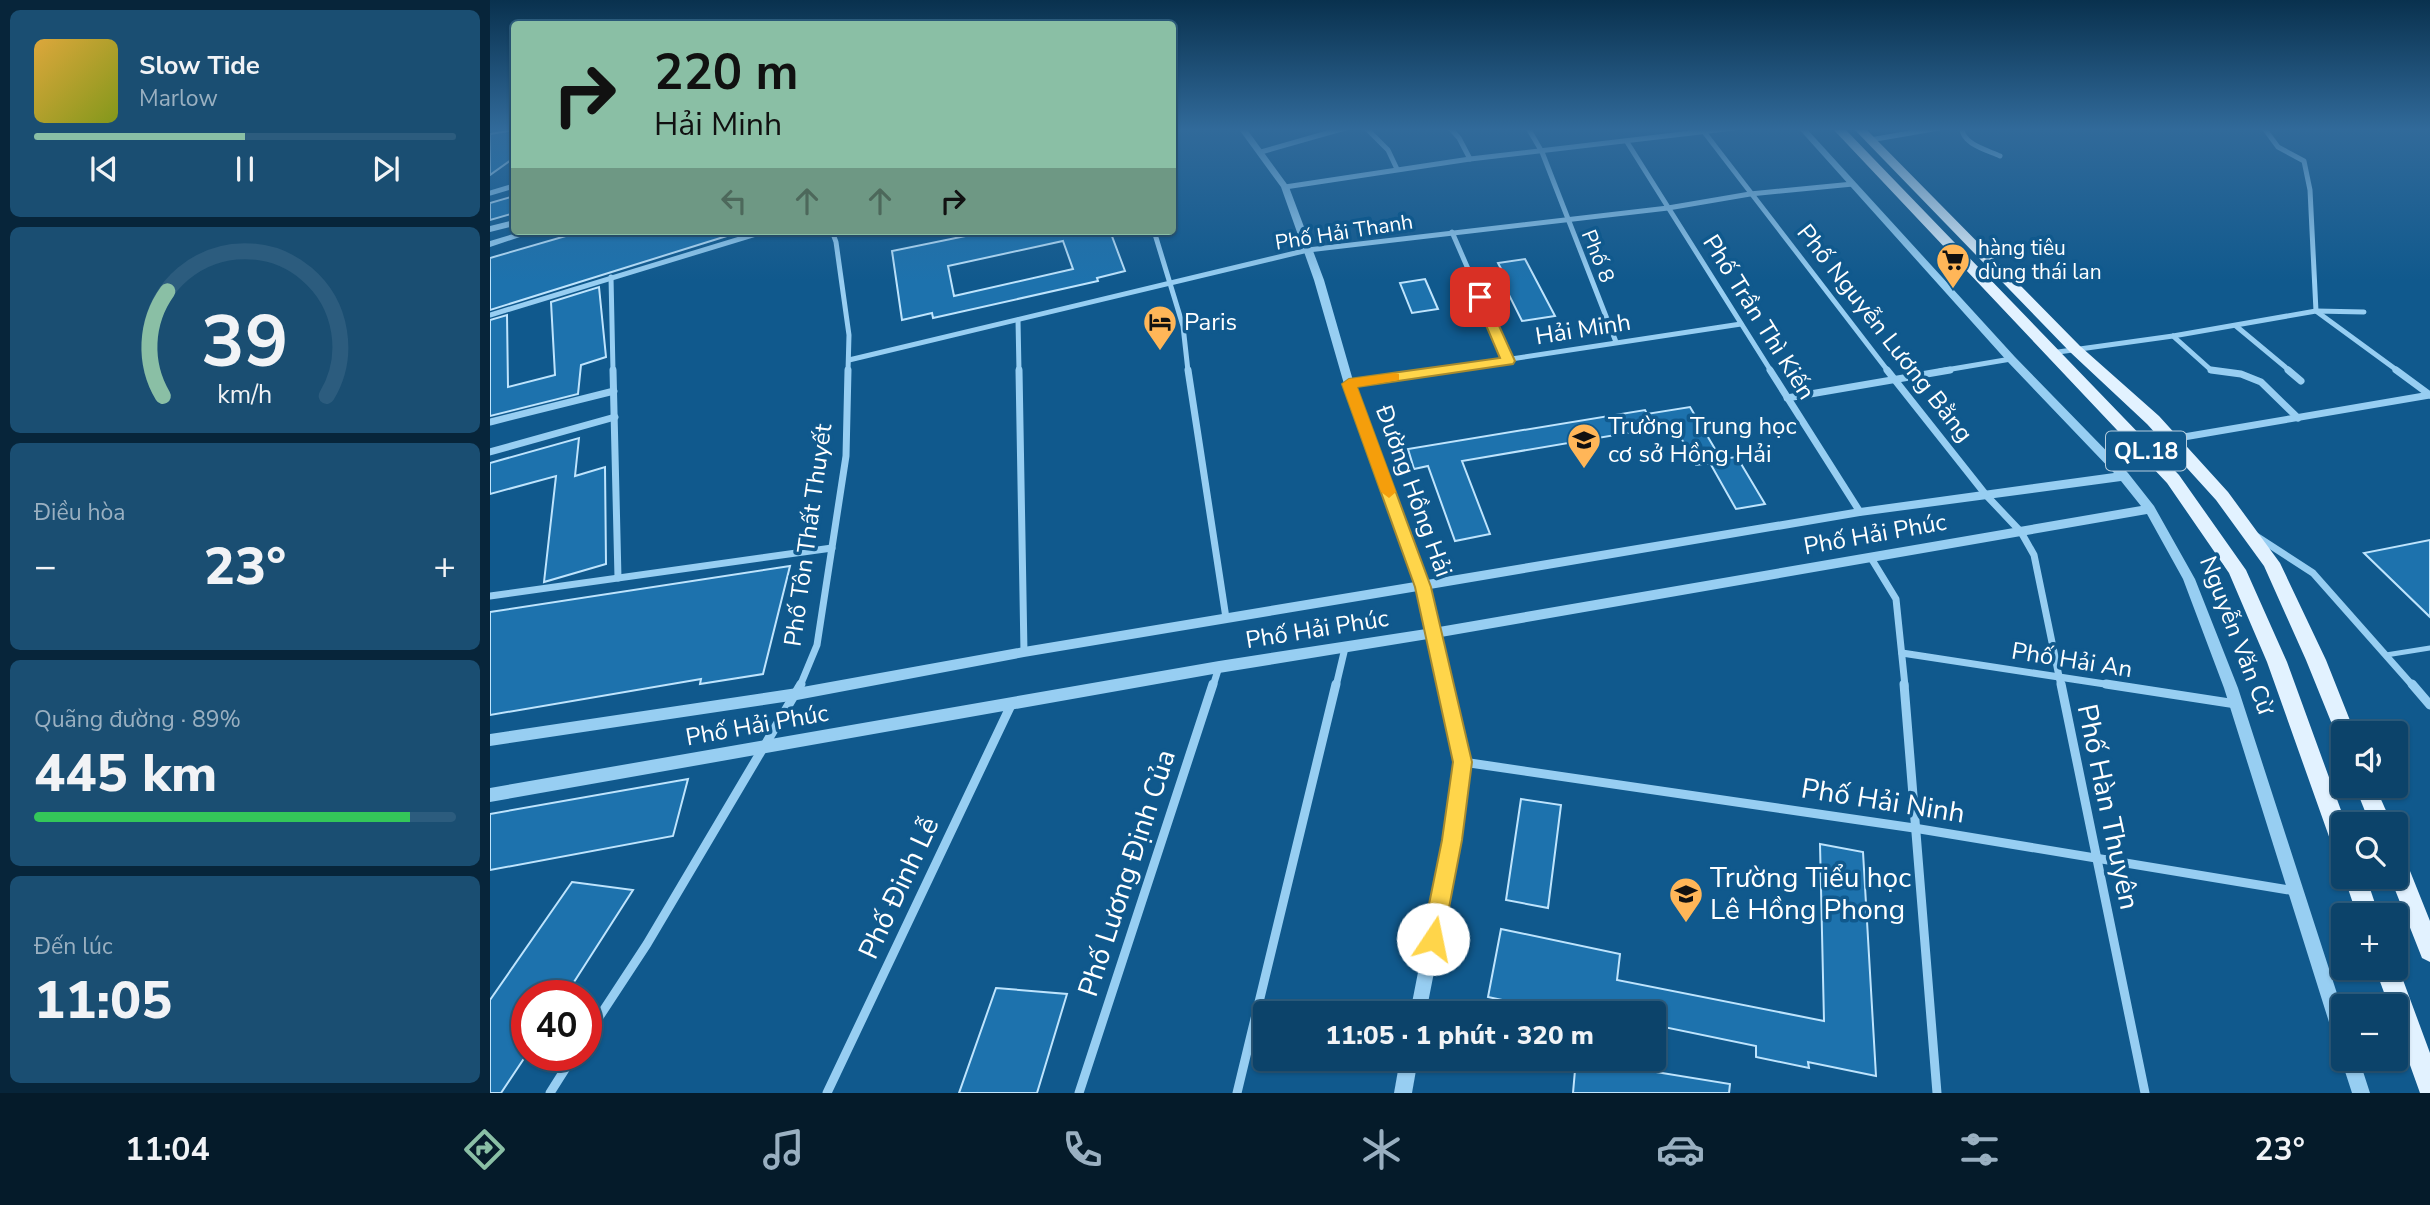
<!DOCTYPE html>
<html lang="vi">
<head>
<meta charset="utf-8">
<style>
  body { margin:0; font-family:"Nunito Sans",sans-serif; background:#1a4e72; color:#f1f3f6; height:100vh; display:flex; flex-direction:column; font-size:26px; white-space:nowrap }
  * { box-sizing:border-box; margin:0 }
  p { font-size:23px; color:#9ab0c1 }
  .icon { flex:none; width:38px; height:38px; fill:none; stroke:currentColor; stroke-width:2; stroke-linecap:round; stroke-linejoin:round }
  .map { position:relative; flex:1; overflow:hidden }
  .drawer { display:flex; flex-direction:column; gap:10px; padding:10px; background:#07253a; width:490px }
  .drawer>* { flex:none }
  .banner { position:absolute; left:21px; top:21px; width:665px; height:214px; border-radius:7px; box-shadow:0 2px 5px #0004,0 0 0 2px #2c5c7e; background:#8abfa5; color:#111; overflow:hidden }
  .controls { position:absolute; left:1841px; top:721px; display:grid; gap:14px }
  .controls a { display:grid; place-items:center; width:77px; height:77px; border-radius:7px; background:#0c436a; box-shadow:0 2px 5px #0004,0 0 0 2px #2c5c7e; font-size:35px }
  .speed { position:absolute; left:21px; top:980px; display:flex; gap:14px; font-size:35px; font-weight:700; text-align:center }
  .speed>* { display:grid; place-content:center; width:91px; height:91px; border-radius:50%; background:#0c436a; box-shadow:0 2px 5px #0004,0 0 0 2px #2c5c7e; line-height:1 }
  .speed .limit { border:10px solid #d22; background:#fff; color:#111 }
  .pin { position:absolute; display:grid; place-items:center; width:60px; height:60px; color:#fff; margin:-30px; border-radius:14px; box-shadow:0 4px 10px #0006 }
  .me { position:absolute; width:77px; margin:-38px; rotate:11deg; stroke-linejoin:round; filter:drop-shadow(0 0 5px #0008) }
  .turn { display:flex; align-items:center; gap:24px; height:147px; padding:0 28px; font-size:32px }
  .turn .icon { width:91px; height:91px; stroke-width:2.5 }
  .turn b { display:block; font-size:49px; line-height:60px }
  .lanes { display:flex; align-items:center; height:66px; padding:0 28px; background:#0003; justify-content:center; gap:35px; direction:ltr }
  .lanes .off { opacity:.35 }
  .big { font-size:52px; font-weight:800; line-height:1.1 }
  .drawer .card { flex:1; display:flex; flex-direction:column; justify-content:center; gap:10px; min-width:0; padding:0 24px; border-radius:10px; background:#1a4e72 }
  .drawer .dial { align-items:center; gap:0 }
  .dial svg { height:182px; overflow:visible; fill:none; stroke:#2c5c7e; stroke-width:7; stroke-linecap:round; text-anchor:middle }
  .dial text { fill:#f1f3f6; stroke:none }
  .song { display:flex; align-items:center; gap:21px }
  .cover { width:84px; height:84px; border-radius:10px; background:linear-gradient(135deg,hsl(40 70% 55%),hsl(70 70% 35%)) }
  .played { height:7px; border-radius:4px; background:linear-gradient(90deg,#8abfa5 50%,#2c5c7e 50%) }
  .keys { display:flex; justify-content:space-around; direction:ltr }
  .heat { display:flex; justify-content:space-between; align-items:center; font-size:38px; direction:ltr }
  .charge { height:10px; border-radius:5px; background:linear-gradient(90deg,#34c759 89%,#2c5c7e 0) }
  .trip { position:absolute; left:763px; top:1001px; width:413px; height:70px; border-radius:7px; background:#0c436a; box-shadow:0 2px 5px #0004,0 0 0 2px #2c5c7e; font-weight:800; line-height:70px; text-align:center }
  .tab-bar { display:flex; height:112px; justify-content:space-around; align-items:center; background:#051b2a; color:#9ab0c1 }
  .tab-bar .icon { width:49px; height:49px }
  .tab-bar .active { color:#8abfa5 }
  .tab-bar b { font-size:32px; color:#f1f3f6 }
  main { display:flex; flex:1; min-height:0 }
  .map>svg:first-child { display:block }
  .building { fill:#1d72ad; stroke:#bee4fd; stroke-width:2; fill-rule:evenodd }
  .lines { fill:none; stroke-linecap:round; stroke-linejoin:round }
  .service { stroke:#97cef2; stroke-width:5 }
  .minor-far2 { stroke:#97cef2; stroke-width:5 }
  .minor-far1 { stroke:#97cef2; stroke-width:7 }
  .minor { stroke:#97cef2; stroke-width:9 }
  .tertiary { fill:#97cef2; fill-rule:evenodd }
  .primary { fill:#e2f2ff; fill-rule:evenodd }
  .route { fill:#ffd54a; stroke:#a68a30; stroke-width:2 }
  .slow { fill:#f59e0b }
  .labels { text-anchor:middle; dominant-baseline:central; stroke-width:7; stroke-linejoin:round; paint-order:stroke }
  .far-street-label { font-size:21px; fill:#fff; stroke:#10598d }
  .far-poi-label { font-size:21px; fill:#fff; stroke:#10598d; text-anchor:start }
  .shield { fill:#10598d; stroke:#b7cddd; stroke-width:2 }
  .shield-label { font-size:23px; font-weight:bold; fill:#fff }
  .street-label { font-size:24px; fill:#fff; stroke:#10598d }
  .poi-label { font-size:24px; fill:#fff; stroke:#10598d; text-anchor:start }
  .near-street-label { font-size:28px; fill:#fff; stroke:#10598d }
  .near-poi-label { font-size:28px; fill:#fff; stroke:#10598d; text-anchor:start }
</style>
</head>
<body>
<main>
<section class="drawer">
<div class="card">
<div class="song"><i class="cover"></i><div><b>Slow Tide</b><p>Marlow</p></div></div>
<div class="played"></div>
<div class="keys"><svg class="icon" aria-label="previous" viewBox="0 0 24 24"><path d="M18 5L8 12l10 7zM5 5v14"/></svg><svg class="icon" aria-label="pause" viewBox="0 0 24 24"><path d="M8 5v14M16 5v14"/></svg><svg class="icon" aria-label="next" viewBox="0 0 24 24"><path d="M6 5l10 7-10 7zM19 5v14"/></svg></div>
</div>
<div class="card dial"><svg viewBox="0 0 100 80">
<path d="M14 69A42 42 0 1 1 86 69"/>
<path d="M14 69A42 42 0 0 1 16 23" stroke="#8abfa5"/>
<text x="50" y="56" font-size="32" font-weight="700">39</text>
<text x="50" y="72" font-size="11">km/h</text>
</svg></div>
<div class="card"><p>Điều hòa</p>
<div class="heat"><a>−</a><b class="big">23°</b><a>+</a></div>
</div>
<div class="card"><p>Quãng đường · 89%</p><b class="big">445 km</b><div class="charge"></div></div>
<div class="card"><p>Đến lúc</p><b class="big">11:05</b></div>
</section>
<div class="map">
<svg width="1940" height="1093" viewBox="0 0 1940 1093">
  <rect width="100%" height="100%" fill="#10598d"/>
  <g class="building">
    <polygon points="24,130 24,158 0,175 0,134"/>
    <polygon points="24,196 24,213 0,220 0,203"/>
    <polygon points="93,231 239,231 240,235 0,310 0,258"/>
    <path d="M500 231H620L635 271 607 278 608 281 443 318 442 313 412 320 402 251ZM573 241 583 269 464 296 458 266Z"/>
    <polygon points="1035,259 1065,316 1032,321 1013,283 1018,282 1008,263"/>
    <polygon points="935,279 948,309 922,313 910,283"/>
    <polygon points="109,287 116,357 91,365 88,394 0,416 0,320 17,315 18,387 65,375 61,302"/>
    <polygon points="1200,407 1231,459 1247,457 1275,504 1246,509 1220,463 1206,465 1184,425 972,461 1000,534 965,541 938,466 924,469 918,449 1155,410 1157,414"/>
    <polygon points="89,438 85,476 115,467 116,564 54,582 66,476 0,494 0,463"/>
    <polygon points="1940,540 1940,617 1874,553"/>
    <polygon points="300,566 273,674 210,684 211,679 0,715 0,612"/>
    <polygon points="198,779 183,836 0,870 0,814"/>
    <polygon points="1031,799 1071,805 1058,908 1016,900"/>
    <polygon points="1330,844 1373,852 1386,1076 1318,1062 1319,1068 1266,1057 1266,1046 1164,1025 1164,1013 1073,1013 998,997 1011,929 1130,954 1127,980 1334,1021"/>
    <polygon points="82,882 143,890 75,996 37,996 37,1054 11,1093 0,1093 0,1000"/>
    <polygon points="506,988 577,994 547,1093 469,1093"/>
    <polygon points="1086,1059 1240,1084 1239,1093 1083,1093"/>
  </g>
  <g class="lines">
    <polyline class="service" points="1896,655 1940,648"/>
    <g class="minor-far2">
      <polyline points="876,128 898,150 907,169"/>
      <polyline points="960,128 969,138 980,159"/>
      <polyline points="1038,128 1052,152 1126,342"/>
      <polyline points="1211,128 1398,371"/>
      <path d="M1472 128C1472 144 1497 150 1510 156"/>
      <polyline points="1774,128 1788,147 1814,161 1820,190 1826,311 1908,371"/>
      <polyline points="1380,140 1449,128"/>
      <polyline points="1137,142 1281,371"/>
      <polyline points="771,152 855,128"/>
      <polyline points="795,187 980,159 1244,128"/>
      <polyline points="0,193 24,186"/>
      <polyline points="342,231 346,242 359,335 358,371"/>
      <polyline points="664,231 693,326 698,371"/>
      <polyline points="962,232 1018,361"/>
      <polyline points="121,277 123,371"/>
      <polyline points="0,315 276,231"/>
      <polyline points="528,320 529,371"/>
      <polyline points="1746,326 1800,371"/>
      <polyline points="1683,336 1721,370 1731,371"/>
      <polyline points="1561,353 1683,336 1826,311 1874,312"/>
      <polyline points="359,360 818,250 1178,208 1260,194 1363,184"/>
      <polyline points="942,371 1251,324"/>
      <polyline points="1450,371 1521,359"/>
    </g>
    <g class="minor-far1">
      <polyline points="123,370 128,578"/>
      <polyline points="529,370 534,652"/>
      <polyline points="698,370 736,618"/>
      <polyline points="1280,370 1370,512"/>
      <polyline points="1397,370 1496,495 1531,532 1544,555 1571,686"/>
      <polyline points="1721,370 1751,374 1771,382 1808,418"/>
      <polyline points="1798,370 1811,381"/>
      <polyline points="1906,370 1940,395"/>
      <polyline points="859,384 953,370"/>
      <polyline points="1297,398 1460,370"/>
      <polyline points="0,422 124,391"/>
      <polyline points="1682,439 1940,395"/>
      <polyline points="0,452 125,417"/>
      <polyline points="1766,536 1823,573 1923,686"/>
      <polyline points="1381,558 1406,599 1415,686"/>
      <polyline points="0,596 342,548"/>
      <polyline points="1412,653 1628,686"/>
      <polyline points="310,686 327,645 356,456 358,370"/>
      <polyline points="723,686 729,667"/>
      <polyline points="846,686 855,648"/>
    </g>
    <g class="minor">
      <polyline points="1414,684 1447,1093"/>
      <polyline points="1571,684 1655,1093"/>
      <polyline points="1616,684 1746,704"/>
      <polyline points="1922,684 1940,705"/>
      <polyline points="973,762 1424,828 1805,891"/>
      <polyline points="96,1037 157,944 311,684"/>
      <polyline points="60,1093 84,1055"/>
      <polyline points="337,1093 522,703"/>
      <polyline points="589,1093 723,684"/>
      <polyline points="747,1093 846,684"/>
    </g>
    <g class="tertiary">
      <path d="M748 128H756L799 187 834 280 864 384 937 580 1370 508 1624 473 1517 361 1308 128H1316L1525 357 1638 473 1664 506 1705 579 1748 688 1853 1012V1046L1847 1044 1844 1038 1734 688 1693 579 1657 514 951 637 980 762 970 840 936 1013H920L954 840 966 762 938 639 729 673 0 802V788L729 661 936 629 928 591 534 657 307 700 0 746V734L307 688 534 647 925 582 854 384 824 280 791 187ZM1631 481 1651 506 949 627 940 589 1370 516Z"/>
      <polygon points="24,220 24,226 0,232 0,226"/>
      <polygon points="33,231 48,231 0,247 0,241"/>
      <polygon points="1853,1054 1853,1059 1869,1059 1880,1093 1862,1093 1851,1059"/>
      <polygon points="910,1059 928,1059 922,1093 904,1093"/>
    </g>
    <g class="primary">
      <polygon points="1342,128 1354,128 1689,475 1756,570 1797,662 1856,824 1853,824 1853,855 1845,852 1842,845 1777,662 1739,573 1677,483"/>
      <polygon points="1363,128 1375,128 1590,346 1669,416 1738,492 1790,563 1836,660 1865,733 1853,733 1853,741 1848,739 1816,660 1774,566 1726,500 1657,424 1580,352"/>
      <polygon points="1865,786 1885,786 1902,824 1880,824"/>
      <polygon points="1906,853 1914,856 1940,921 1940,962 1932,958 1900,877 1906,877"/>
      <polygon points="1854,877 1876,877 1889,915 1867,915"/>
      <polygon points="1906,961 1940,1053 1940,1093 1930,1093 1906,1026 1906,1006 1899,1006 1885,968 1906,968"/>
    </g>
  </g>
  <linearGradient id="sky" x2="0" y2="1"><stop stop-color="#09314e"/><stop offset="0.46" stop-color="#316a9a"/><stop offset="1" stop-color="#316a9a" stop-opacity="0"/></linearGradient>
  <rect width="1940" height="281" fill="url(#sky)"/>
  <polygon class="route" points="990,293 996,297 1025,361 1023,364 867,387 941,587 982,762 972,840 953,939 950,946 943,949 935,946 932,939 952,840 963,762 925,587 852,384 859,379 1010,358 984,297"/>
  <polygon class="slow" points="904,373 909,374 909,380 867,387 906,492 899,498 891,492 852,384 859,379"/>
  <defs>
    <g id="supermarket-pin" transform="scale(1.75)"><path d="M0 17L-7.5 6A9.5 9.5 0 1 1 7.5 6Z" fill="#ffb658" stroke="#10598d"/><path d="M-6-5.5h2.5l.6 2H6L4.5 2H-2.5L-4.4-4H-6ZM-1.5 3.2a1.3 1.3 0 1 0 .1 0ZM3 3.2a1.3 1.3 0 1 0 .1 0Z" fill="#111"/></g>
    <g id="hotel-pin" transform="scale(1.75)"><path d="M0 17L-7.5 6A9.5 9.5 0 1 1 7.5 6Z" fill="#ffb658" stroke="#10598d"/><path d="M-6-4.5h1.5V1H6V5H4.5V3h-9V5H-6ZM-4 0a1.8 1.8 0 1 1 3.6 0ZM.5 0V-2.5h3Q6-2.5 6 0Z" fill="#111"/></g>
    <g id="school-pin" transform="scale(1.75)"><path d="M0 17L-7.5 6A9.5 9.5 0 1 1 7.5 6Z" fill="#ffb658" stroke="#10598d"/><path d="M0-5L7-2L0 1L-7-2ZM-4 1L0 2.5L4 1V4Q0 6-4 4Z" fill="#111"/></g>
  </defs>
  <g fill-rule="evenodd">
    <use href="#supermarket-pin" x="1463" y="260"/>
    <use href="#hotel-pin" x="670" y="322"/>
    <use href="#school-pin" x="1094" y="440"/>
    <use href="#school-pin" x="1196" y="894"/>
  </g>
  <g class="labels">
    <g class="far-street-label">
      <text transform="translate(854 232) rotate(-9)">Phố Hải Thanh</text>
      <text transform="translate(1108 256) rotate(68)">Phố 8</text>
    </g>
    <g class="far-poi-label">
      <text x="1488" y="248">hàng tiêu<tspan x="1488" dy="24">dùng thái lan</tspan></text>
    </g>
    <rect class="shield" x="1616" y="431.5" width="80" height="39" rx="5"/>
    <g class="shield-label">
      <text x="1656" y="451">QL.18</text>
    </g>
    <g class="street-label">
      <text transform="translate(1269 317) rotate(58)">Phố Trần Thì Kiến</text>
      <text transform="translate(1093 329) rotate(-9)">Hải Minh</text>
      <text transform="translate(1395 333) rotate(52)">Phố Nguyễn Lương Bằng</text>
      <text transform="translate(924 491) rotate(70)">Đường Hồng Hải</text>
      <text transform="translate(1385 534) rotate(-10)">Phố Hải Phúc</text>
      <text transform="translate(318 535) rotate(-82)">Phố Tôn Thất Thuyết</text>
      <text transform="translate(827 629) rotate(-9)">Phố Hải Phúc</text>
      <text transform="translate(1747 635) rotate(69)">Nguyễn Văn Cừ</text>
      <text transform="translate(1582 660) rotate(9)">Phố Hải An</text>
      <text transform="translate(267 725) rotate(-10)">Phố Hải Phúc</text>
    </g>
    <g class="poi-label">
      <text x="694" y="322">Paris</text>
      <text x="1118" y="426">Trường Trung học<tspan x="1118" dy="28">cơ sở Hồng Hải</tspan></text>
    </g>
    <g class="near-street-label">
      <text transform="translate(1393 801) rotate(9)">Phố Hải Ninh</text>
      <text transform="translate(1618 807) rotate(78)">Phố Hàn Thuyên</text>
      <text transform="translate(637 873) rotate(-72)">Phố Lương Định Của</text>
      <text transform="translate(409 888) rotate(-65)">Phố Đinh Lễ</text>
    </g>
    <g class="near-poi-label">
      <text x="1220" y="878">Trường Tiểu học<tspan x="1220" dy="32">Lê Hồng Phong</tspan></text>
    </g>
  </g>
</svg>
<div class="controls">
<a><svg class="icon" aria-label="sound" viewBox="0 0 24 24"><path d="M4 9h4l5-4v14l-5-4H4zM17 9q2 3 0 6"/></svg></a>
<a><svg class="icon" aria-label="search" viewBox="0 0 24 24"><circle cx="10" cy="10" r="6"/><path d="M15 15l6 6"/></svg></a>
<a>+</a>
<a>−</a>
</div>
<div class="speed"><div class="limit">40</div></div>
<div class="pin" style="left:990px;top:297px;background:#d93025"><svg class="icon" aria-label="arrive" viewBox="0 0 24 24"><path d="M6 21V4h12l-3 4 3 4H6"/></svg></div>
<svg class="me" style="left:943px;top:939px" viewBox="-20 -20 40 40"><circle r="19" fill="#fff"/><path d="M0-13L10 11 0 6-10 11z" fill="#ffd54a"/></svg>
<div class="trip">11:05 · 1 phút · 320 m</div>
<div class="banner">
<div class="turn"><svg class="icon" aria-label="right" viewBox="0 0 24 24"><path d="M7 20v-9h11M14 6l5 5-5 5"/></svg><div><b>220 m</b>Hải Minh</div></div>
<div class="lanes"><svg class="icon off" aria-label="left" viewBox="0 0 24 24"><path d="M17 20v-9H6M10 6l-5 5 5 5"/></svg><svg class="icon off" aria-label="ahead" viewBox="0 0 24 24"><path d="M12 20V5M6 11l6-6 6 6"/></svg><svg class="icon off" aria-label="ahead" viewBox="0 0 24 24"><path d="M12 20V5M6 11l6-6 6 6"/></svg><svg class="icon" aria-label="right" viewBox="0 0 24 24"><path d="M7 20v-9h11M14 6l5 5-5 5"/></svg></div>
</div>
</div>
</main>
<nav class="tab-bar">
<b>11:04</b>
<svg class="icon active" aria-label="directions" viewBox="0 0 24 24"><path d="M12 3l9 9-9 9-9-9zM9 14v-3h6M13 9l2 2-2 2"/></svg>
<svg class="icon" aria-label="music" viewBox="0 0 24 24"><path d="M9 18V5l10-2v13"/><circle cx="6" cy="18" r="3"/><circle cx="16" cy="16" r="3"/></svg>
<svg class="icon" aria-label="phone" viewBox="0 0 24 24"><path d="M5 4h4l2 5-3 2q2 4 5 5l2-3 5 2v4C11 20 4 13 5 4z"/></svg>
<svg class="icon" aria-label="climate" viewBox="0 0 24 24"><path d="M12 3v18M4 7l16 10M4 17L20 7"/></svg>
<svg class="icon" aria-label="car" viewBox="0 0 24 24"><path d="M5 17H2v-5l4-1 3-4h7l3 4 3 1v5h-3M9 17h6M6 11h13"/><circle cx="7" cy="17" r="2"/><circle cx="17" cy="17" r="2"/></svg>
<svg class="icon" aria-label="filters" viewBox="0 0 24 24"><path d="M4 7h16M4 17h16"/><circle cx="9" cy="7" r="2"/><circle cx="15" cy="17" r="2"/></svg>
<b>23°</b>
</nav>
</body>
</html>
